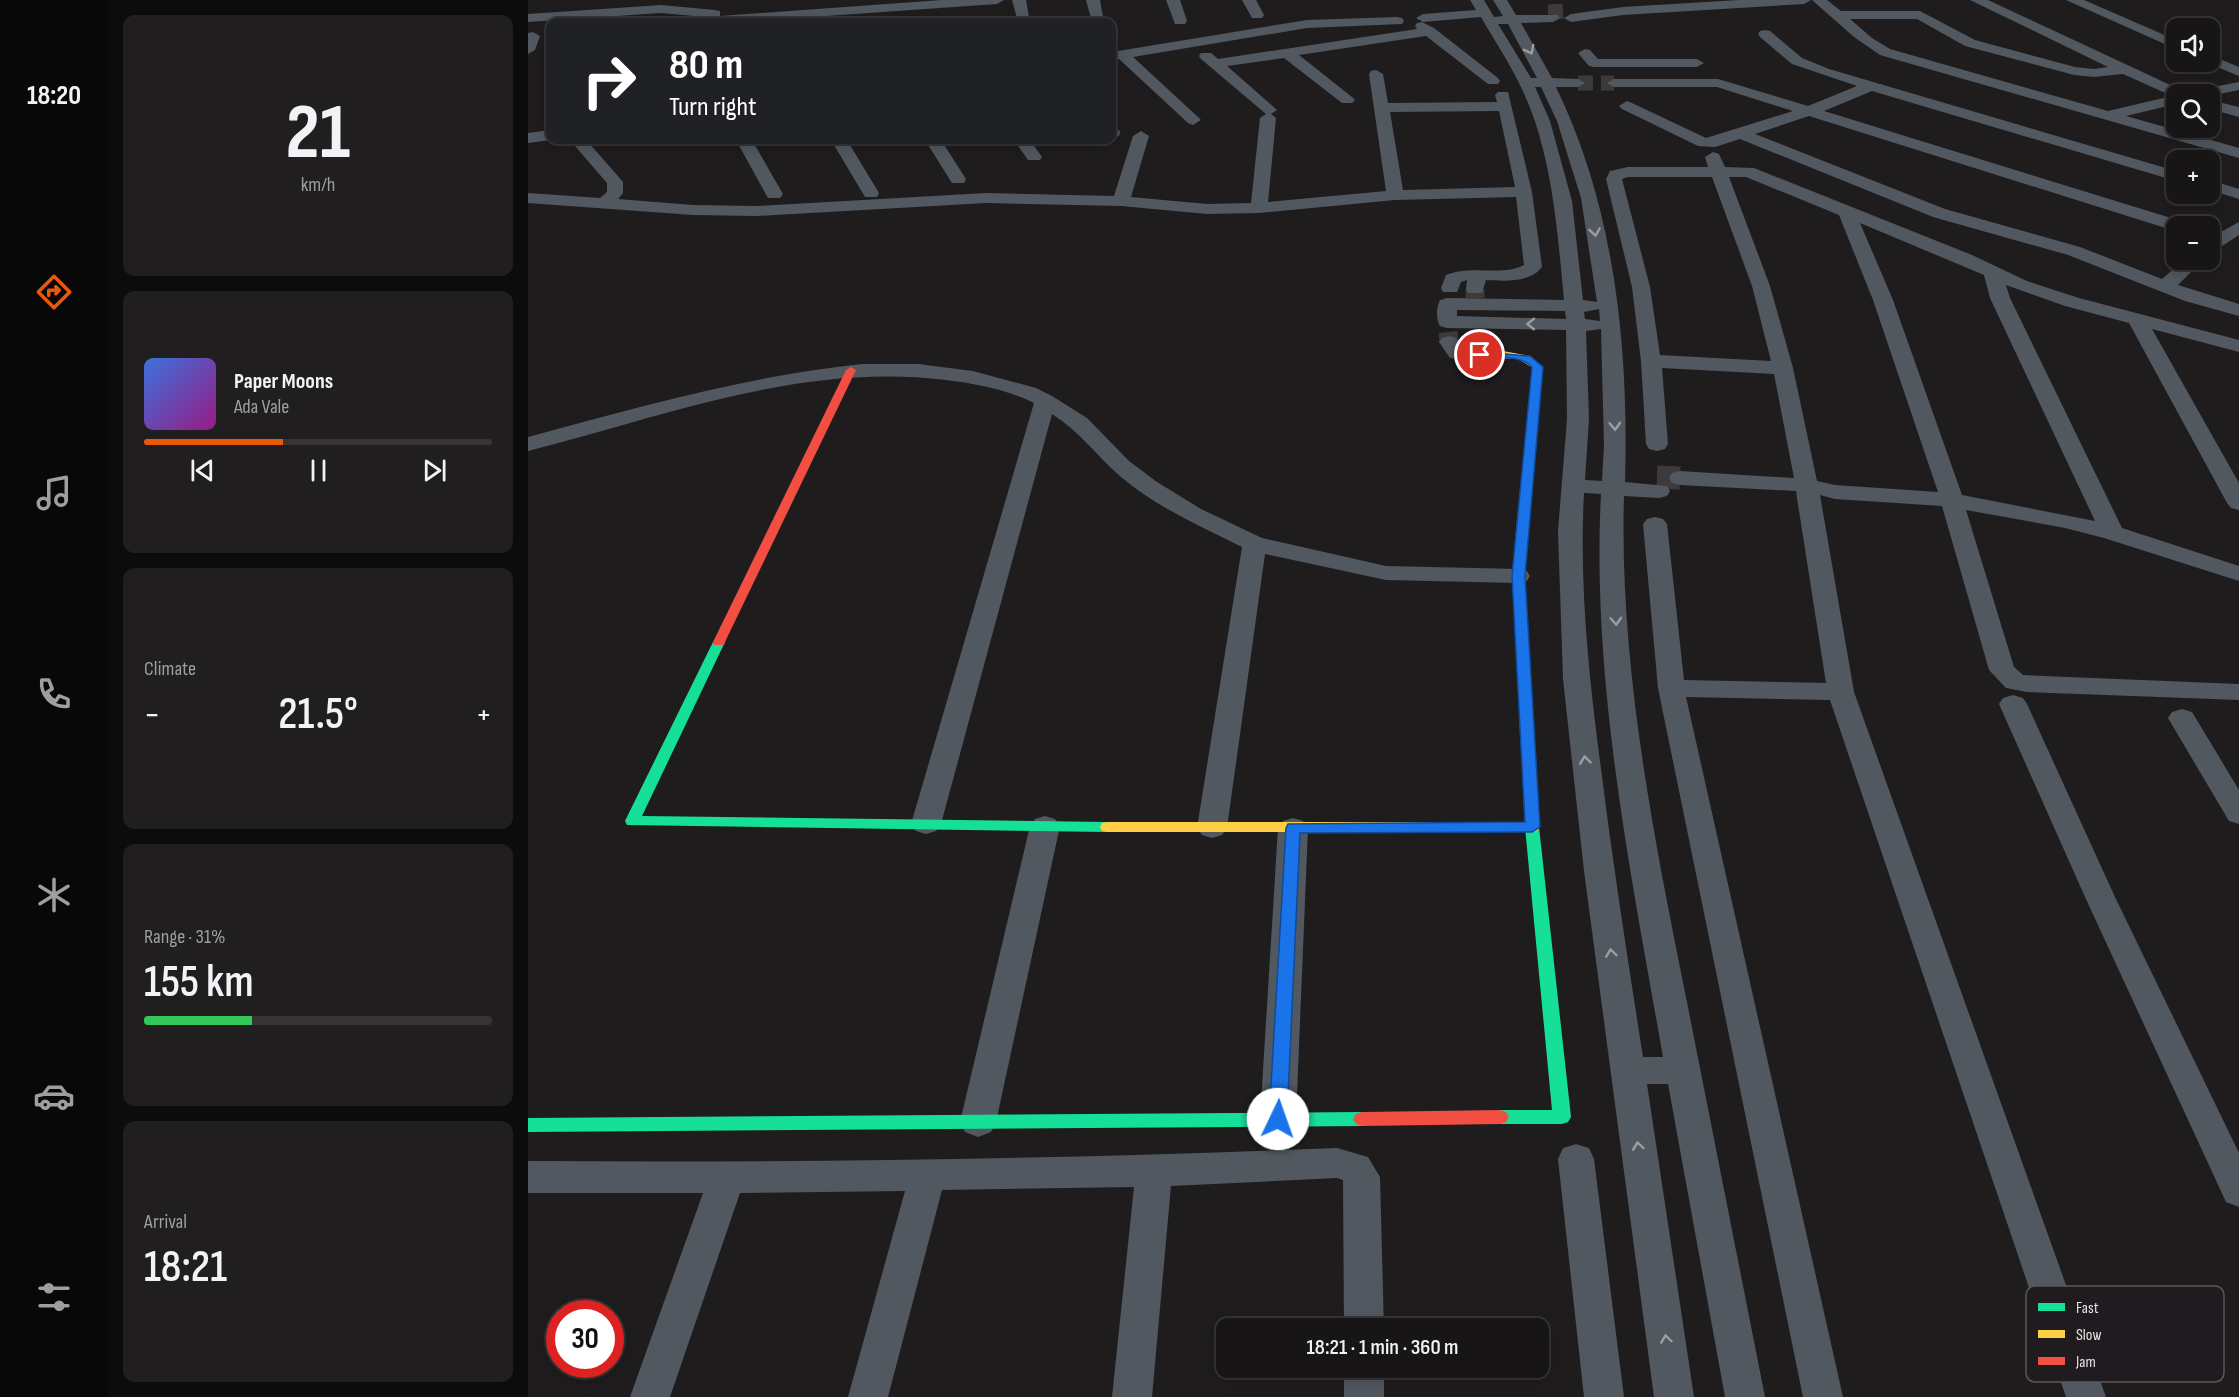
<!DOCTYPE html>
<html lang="en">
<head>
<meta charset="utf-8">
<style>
  body { margin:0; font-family:"Sofia Sans Condensed",sans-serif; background:#201e1f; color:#f1f3f6; height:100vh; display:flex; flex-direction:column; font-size:22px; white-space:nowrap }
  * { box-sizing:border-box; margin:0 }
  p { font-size:20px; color:#9e9fa1 }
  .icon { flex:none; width:33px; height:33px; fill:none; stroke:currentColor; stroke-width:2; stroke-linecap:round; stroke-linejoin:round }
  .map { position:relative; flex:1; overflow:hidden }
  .side { display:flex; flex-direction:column; gap:15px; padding:15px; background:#0d0c0c; width:420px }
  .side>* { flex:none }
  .guide { position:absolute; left:18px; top:18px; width:570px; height:126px; border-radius:12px; box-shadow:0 3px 15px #0003,0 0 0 2px #363435; background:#202124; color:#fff; overflow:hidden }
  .fabs { position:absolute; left:1638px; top:18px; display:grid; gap:12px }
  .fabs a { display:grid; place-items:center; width:54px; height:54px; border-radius:12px; background:#171516; box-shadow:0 3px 15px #0003,0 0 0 2px #363435; font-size:30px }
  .speed { position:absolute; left:18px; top:1300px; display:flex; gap:12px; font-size:30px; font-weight:700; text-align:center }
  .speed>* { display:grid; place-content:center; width:78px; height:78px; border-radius:50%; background:#171516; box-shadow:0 3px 15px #0003,0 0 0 2px #363435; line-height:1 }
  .speed .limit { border:9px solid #d22; background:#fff; color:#111 }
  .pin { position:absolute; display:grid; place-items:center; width:51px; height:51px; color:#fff; margin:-26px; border:3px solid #fff; border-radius:50%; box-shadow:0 2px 6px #0007 }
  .me { position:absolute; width:66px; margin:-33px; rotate:3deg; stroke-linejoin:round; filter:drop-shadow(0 0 4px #0008) }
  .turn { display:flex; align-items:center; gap:21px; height:126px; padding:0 24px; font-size:27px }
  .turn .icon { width:78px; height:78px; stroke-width:2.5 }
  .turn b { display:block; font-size:42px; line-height:51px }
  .big { font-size:45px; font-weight:600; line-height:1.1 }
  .side .widget { flex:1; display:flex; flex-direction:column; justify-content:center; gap:9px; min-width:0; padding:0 21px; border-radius:12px; background:#201e1f }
  .side .dial { align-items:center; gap:0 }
  .dial b { font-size:78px; line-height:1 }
  .song { display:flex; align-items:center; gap:18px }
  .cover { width:72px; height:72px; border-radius:9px; background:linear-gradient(135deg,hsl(220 70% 55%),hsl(310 70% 35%)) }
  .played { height:6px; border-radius:3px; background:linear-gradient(90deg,#ea580c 40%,#363435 40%) }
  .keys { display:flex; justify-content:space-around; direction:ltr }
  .heat { display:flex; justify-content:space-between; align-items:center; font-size:33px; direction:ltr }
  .charge { height:9px; border-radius:4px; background:linear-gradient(90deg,#34c759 31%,#363435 0) }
  .trip { position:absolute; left:688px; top:1318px; width:333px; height:60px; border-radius:12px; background:#171516; box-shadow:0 3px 15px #0003,0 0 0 2px #363435; font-weight:600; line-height:60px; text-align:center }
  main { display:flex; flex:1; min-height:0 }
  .tab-bar { display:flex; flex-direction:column; width:108px; justify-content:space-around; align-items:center; background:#090809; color:#9e9fa1 }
  .tab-bar .icon { width:42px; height:42px }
  .tab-bar .selected { color:#ea580c }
  .tab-bar b { font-size:27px; color:#f1f3f6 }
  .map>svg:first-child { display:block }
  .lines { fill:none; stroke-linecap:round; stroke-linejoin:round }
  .street-tunnel-far2 { stroke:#3d3a3c; stroke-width:15; stroke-dasharray:15 8; stroke-linecap:butt }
  .street-tunnel-far1 { stroke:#3d3a3c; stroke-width:19; stroke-dasharray:19 9; stroke-linecap:butt }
  .street-tunnel { stroke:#3d3a3c; stroke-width:23; stroke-dasharray:23 11; stroke-linecap:butt }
  .street { fill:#51585f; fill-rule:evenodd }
  .fast { fill:#16e098; fill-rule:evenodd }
  .slow { fill:#ffcf43; fill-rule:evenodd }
  .jam { fill:#f24e42; fill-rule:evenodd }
  .oneway { stroke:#9c9ea2 }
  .route { fill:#1a73e8; stroke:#114b97; stroke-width:1.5 }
  .key { fill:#201b1f; stroke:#5b575b; stroke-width:1.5 }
  .key-label { font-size:16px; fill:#e6e3e6 }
</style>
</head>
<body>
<main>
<nav class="tab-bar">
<b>18:20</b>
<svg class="icon selected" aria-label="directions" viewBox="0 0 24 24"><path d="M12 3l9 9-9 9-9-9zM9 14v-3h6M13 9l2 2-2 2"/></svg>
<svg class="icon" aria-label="music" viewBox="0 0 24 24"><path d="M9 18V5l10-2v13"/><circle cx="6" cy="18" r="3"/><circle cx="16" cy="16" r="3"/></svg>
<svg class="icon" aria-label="phone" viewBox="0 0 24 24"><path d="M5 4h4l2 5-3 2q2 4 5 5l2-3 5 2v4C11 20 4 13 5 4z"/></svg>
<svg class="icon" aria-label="climate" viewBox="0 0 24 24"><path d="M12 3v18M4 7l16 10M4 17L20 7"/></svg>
<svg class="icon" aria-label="car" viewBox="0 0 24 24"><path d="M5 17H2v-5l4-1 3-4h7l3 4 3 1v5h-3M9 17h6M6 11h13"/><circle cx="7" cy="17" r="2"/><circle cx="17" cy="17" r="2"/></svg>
<svg class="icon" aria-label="filters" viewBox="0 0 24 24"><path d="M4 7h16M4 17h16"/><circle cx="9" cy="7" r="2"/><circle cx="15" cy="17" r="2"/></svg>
</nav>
<section class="side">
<div class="widget dial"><b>21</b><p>km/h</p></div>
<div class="widget">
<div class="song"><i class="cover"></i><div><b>Paper Moons</b><p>Ada Vale</p></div></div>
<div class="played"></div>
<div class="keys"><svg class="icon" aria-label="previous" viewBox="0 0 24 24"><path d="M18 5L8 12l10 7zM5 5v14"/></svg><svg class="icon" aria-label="pause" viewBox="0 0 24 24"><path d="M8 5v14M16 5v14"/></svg><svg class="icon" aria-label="next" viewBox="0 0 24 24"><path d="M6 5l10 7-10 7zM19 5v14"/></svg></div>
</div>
<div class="widget"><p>Climate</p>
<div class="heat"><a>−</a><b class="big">21.5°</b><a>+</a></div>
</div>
<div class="widget"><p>Range · 31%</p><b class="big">155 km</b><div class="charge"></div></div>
<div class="widget"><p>Arrival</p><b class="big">18:21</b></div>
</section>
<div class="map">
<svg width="1711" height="1397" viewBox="0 0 1711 1397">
  <rect width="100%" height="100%" fill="#1f1c1e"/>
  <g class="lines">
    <g class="street-tunnel-far2">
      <polyline points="1020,12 1039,11"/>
      <polyline points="1050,83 1086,83"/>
    </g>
    <g class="street-tunnel-far1">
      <polyline points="947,289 947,298"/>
      <polyline points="920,332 921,342"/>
    </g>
    <polyline class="street-tunnel" points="1129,477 1152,478"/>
    <g class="street">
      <polygon points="414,0 476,0 469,4 214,22 159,22 160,19 177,17 133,13 0,22 0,14 133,5 187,10 192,11 192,16"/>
      <polygon points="484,0 498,0 502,22 490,22"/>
      <polygon points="558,0 572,0 576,22 564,22"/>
      <polygon points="638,0 652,0 659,21 657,24 647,24"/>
      <polygon points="714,0 728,0 736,15 734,18 724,18"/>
      <path d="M942 0H956L966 17 975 16 965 0H979L988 15H1030L1032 18 1025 22 993 23 1024 78 1050 79 1057 83 1050 87H1028C1087 208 1101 349 1097 482L1139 486 1142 491 1139 496 1131 498 1096 496C1091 658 1124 829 1156 987 1183 1124 1210 1260 1237 1397H1197L1140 1084H1119L1166 1397H1126L1056 871 1035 679 1030 531 1039 419 1038 330 919 328 912 326C908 320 908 307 912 300L919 298 1036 300C1029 227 1024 147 990 81 979 59 965 38 953 17L895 22 888 18 895 14 948 10ZM970 24H980L1009 78H1003ZM1007 87H1013L1029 121 1053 198 1069 302 1055 300 1044 201 1022 121ZM1071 309 1072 321 1057 319 1056 312ZM929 310 1037 311 1038 319 929 316ZM1073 329 1076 445 1074 481 1057 480 1061 419 1058 331ZM1056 493 1073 494C1063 679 1103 875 1135 1057H1115C1100 961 1085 865 1073 769 1061 678 1051 585 1056 493Z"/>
      <polygon points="1211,0 1283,0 1276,4 1095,15 1043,22 1036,18 1043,14 1095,7"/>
      <path d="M1284 0H1299L1313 11H1392L1447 40 1547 67 1566 69 1580 67 1442 0H1460L1653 90 1654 94H1648V104L1598 116 1711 148V158L1352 55 1326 37ZM1322 19H1389L1437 46 1546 75 1566 77 1595 74 1644 96 1580 111 1362 49 1344 38Z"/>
      <polygon points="1538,0 1556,0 1648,40 1648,49"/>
      <polygon points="869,17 874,18 876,21 874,24 779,28 605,57 670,117 673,120 665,125 660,123 591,59 584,60 584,52 779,20"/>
      <path d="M894 22 906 28 970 78 972 81 970 84H960L898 36 771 55 824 97 827 100 824 103H814L756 58 699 66 749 110 743 114 748 118 740 202 858 191 841 74 843 71 848 70 855 74 860 103 969 102 967 95 970 92H980L1004 192 1014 267C1002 283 976 281 958 280L954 293H940L938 289 939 280 933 282 929 292H915L913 288 918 275C944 264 974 277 996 265L988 197 867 200 731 213 679 214 593 206 458 203 228 216 165 215 0 203V193L72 198 79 192V183L47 146 55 141 61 143 95 182V193L90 199 165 205 228 206 458 193 586 196 605 136 613 131 621 136 603 197 679 204 723 203 732 118 738 114 673 59 671 56 673 53H683L690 59 889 29 887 26 889 23ZM971 111 987 187 875 190 862 112Z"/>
      <polygon points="1237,30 1242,31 1274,58 1301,69 1648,171 1648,181 1344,91 1296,111 1656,222 1659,226 1648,226 1648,231 1644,230 1281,116 1227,134 1417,209 1552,247 1634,279 1656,260 1675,260 1650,285 1711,304 1711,316 1657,301 1540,255 1405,217 1212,139 1187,147 1170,146 1094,109 1091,106 1099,101 1104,103 1178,138 1265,111 1189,87 1086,87 1079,83 1086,79 1190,79 1280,106 1329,86 1264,64 1232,37 1230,34 1232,31"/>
      <polygon points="5,32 12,36 7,50 0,54 0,33"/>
      <polygon points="1057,49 1062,50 1070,59 1169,59 1176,63 1169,67 1066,67 1061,66 1050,53"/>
      <polygon points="1682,55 1711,67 1711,76 1677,62 1682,62"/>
      <polygon points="1711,82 1711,90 1682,96 1662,94 1665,91"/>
      <polygon points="1682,100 1711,107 1711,117 1682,109"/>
      <polygon points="584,126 592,131 591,136 584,137"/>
      <polygon points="22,130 23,140 0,143 0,133"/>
      <polygon points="208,140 224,140 255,194 252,198 240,198"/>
      <polygon points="303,140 319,140 351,193 349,197 337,197"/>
      <polygon points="397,140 413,140 438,179 436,183 424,183"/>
      <polygon points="486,140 502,140 514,157 512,160 500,160"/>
      <path d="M1185 152 1191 154 1197 167 1226 168 1444 255 1499 281 1551 298 1711 340V352L1624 329 1711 483V510L1703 508 1699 503 1601 323 1537 306 1478 285 1482 298 1594 528 1711 566V581L1576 538 1537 528 1438 510 1486 667 1495 675 1711 684V700L1499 692 1478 688 1461 670 1414 506 1307 499 1292 495 1326 692 1578 1397H1538L1302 700 1158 697 1315 1397H1275L1130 688 1115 524 1119 519 1127 517 1135 519 1139 524 1156 680 1298 683 1269 498 1268 491 1152 485 1144 483 1141 478 1144 473 1152 471 1266 478 1246 374 1134 368 1140 444 1137 449 1129 451 1121 449 1118 444 1113 361 1104 287 1078 179 1082 171 1100 167H1180L1177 157ZM1100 177H1184L1224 286 1243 361 1132 355 1122 287 1094 179ZM1201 177H1218L1311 215 1345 300 1410 492 1307 485 1289 481 1265 368 1242 286ZM1332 223 1456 275 1462 298 1567 521 1434 495 1365 300Z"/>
      <polygon points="1682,180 1711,189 1711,199 1682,190"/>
      <polygon points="1711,222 1711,235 1688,250 1682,251 1682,238"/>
      <polygon points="921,336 928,338 935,348 940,348 938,342 941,338 955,338 962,355 959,359 952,361 922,358 911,342 914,338"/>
      <path d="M334 364H390L445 371 508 388 524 396 559 418 601 461 629 482 673 509 734 538 858 566 990 569 999 571 1002 576 999 581 990 583 858 580 737 554 699 828 694 835 684 838 674 835 669 828 714 547C672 526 628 507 593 477 569 456 551 431 524 414L413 824 408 831 398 834 388 831 383 824 506 403C478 389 449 384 418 380 274 362 137 416 0 451V437C111 407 219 376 334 364Z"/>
      <polygon points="1485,695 1495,698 1499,704 1587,897 1711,1153 1711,1207 1698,1202 1557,897 1471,704 1475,698"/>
      <polygon points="1654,709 1664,712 1711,790 1711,824 1701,821 1640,718 1644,712"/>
      <polygon points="517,816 527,819 532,826 468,1122 463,1132 450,1137 437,1132 432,1122 502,826 507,819"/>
      <polygon points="765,818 775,821 780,828 768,1119 762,1129 750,1134 738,1129 732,1119 750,828 755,821"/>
      <polygon points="1048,1144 1061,1148 1066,1159 1096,1397 1056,1397 1030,1159 1035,1148"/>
      <path d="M809 1148 840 1157 852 1177 856 1329H816L815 1180 809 1178 643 1186 624 1397H584L606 1187 414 1190 360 1397H320L377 1191 212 1193 142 1397H102L175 1193H0V1161C270 1163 539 1159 809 1148Z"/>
      <rect x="816" y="1368" width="40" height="29"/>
    </g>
    <g class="fast">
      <polygon points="994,526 1000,530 996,576 1011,827 1043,1117 1040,1122 1034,1124 972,1124 966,1122 963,1117 966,1112 972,1110 1024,1110 997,827 984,576 988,530"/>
      <polygon points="191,638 197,642 114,816 579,822 584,823 586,827 584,831 579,832 99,825 97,821 185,642"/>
      <polygon points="834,1112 840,1114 843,1119 840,1124 834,1126 0,1132 0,1118"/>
    </g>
    <g class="slow">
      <polygon points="975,351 1002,356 1015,367 1000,530 994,534 988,530 1005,368 990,359 952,358 947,355 952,352"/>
      <polygon points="579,822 1004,822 1009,823 1011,827 1009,831 1004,832 579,832 574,831 572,827 574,823"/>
    </g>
    <g class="jam">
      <polygon points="323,367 328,370 197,642 196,645 186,645 185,642 318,370"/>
      <polygon points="972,1110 978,1112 981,1117 978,1122 972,1124 834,1126 828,1124 825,1119 828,1114 834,1112"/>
    </g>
  </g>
  <defs><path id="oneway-chevron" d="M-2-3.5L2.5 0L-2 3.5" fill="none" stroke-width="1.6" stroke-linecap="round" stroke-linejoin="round" transform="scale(1.5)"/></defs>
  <g class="oneway">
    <use href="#oneway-chevron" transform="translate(1002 50) rotate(62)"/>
    <use href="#oneway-chevron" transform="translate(1067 232) rotate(81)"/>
    <use href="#oneway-chevron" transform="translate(1003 324) rotate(-179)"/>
    <use href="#oneway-chevron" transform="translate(1087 426) rotate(88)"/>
    <use href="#oneway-chevron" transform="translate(1088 621) rotate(87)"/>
    <use href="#oneway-chevron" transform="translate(1057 760) rotate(-97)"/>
    <use href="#oneway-chevron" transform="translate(1083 953) rotate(-98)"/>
    <use href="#oneway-chevron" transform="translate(1110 1146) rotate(-98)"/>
    <use href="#oneway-chevron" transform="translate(1138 1339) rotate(-98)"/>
  </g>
  <path class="route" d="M952 352 1002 356 1015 367 997 576 1012 827 1004 832 772 833 759 1119 757 1125 750 1127 744 1125 741 1119 758 828 760 824 997 822 984 576 1004 367C991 353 966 360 948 357V353Z"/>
  <rect x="1498" y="1286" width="198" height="96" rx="9" class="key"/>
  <rect x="1510" y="1303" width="27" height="8" fill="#16e098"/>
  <rect x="1510" y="1330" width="27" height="8" fill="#ffcf43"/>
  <rect x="1510" y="1357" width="27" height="8" fill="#f24e42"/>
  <g class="key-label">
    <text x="1548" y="1313">Fast</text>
    <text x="1548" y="1340">Slow</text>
    <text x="1548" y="1367">Jam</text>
  </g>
</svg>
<div class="fabs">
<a><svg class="icon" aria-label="sound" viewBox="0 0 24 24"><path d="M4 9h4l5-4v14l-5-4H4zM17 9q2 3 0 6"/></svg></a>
<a><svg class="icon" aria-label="search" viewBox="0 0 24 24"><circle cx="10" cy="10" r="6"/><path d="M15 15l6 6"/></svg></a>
<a>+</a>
<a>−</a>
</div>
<div class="speed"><div class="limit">30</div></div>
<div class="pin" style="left:952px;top:355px;background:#d93025"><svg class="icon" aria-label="arrive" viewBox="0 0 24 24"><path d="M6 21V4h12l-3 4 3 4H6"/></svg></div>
<svg class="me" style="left:750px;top:1119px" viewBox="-20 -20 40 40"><circle r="19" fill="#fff"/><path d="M0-13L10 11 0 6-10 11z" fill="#1a73e8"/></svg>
<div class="trip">18:21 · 1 min · 360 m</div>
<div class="guide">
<div class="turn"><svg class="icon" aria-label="right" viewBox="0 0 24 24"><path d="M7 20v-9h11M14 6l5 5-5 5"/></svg><div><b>80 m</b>Turn right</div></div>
</div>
</div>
</main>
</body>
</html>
